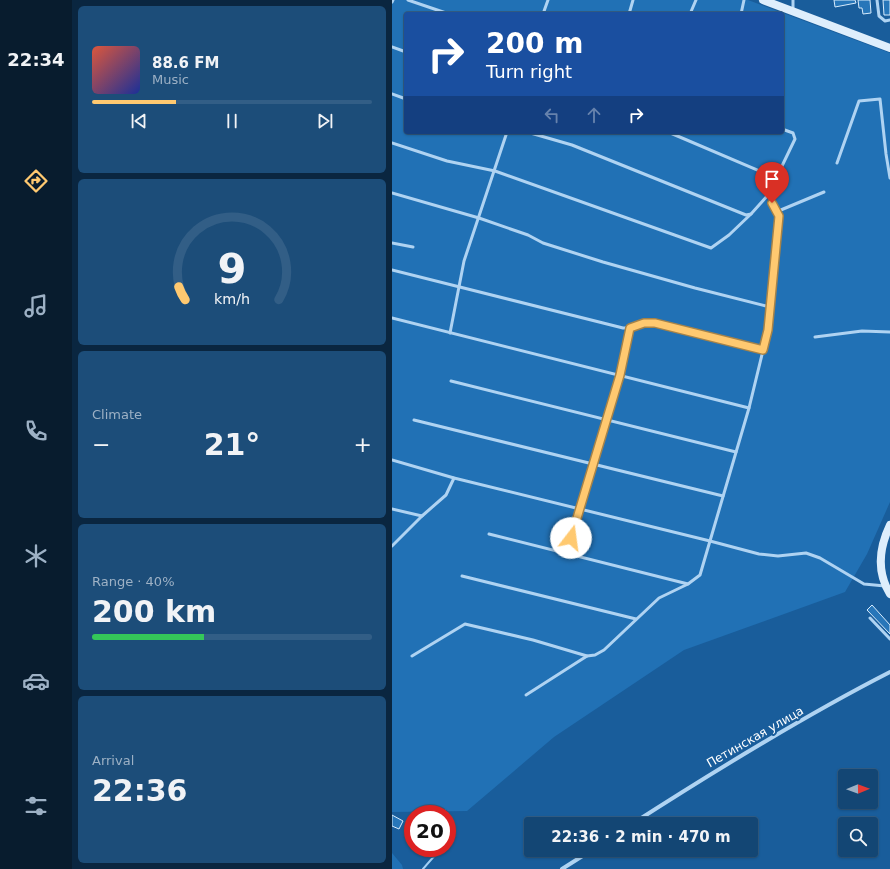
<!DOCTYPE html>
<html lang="en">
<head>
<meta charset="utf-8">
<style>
  body { margin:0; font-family:"DejaVu Sans",sans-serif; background:#1c4d79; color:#f1f3f6; height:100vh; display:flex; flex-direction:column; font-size:15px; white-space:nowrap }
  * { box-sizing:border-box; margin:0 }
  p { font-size:13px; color:#9db1c5 }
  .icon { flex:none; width:22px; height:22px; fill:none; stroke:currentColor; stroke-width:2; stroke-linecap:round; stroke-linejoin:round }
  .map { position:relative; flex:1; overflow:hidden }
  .details { display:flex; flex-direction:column; gap:6px; padding:6px; background:#0a2640; width:320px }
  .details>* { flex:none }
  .guide { position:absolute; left:12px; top:12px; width:380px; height:122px; border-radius:4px; box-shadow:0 1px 3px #0004,0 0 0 1px #325e86; background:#1a4fa0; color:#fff; overflow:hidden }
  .needle { width:26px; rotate:89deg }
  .fabs { position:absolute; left:446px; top:769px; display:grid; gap:8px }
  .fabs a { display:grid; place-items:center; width:40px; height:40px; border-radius:4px; background:#134674; box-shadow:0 1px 3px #0004,0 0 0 1px #325e86; font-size:20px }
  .speed { position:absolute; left:12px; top:805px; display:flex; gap:8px; font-size:20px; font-weight:700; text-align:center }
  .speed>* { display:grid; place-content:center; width:52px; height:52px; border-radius:50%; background:#134674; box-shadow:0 1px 3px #0004,0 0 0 1px #325e86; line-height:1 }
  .speed .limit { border:6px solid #d22; background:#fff; color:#111 }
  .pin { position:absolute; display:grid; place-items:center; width:34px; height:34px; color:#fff; margin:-41px -17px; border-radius:50% 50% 50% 0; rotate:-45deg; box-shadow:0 0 4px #0007 }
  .pin .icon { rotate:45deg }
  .me { position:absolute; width:44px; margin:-22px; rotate:15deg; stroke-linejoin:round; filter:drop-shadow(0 0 3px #0008) }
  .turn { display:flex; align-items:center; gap:14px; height:84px; padding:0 16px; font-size:18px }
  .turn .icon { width:52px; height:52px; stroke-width:2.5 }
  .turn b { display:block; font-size:28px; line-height:34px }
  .lanes { display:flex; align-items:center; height:38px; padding:0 16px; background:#0003; justify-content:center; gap:20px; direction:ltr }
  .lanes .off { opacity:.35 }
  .big { font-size:30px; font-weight:700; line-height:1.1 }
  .details .tile { flex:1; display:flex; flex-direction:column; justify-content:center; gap:6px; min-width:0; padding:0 14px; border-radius:6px; background:#1c4d79 }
  .details .dial { align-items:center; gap:0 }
  .dial svg { height:104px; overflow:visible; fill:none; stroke:#325e86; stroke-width:7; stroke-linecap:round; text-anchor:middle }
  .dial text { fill:#f1f3f6; stroke:none }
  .song { display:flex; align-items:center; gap:12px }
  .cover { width:48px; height:48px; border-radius:6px; background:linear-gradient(135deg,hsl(10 70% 55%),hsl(230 70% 35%)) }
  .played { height:4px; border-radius:2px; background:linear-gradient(90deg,#ffc970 30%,#325e86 30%) }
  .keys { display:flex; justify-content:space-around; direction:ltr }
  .heat { display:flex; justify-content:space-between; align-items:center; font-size:22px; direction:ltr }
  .charge { height:6px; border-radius:3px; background:linear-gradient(90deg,#34c759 40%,#325e86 0) }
  .trip { position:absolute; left:132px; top:817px; width:234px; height:40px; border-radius:4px; background:#134674; box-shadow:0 1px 3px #0004,0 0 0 1px #325e86; font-weight:700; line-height:40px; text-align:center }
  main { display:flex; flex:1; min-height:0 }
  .dock { display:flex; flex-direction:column; width:72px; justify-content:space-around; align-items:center; background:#081c2e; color:#9db1c5 }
  .dock .icon { width:28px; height:28px }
  .dock .active { color:#ffc970 }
  .dock b { font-size:18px; color:#f1f3f6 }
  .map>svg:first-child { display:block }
  .green { fill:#2171b5; fill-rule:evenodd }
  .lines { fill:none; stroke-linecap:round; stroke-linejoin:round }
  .stream { stroke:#a2cff4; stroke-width:2 }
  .building { fill:#2776b9; stroke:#d7ebfc }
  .lane { stroke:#afd3f2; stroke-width:3 }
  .street { stroke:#afd3f2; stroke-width:4 }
  .secondary { stroke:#deeefc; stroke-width:8 }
  .route-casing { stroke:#a68349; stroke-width:10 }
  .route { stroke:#ffc970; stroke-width:7 }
  .labels { text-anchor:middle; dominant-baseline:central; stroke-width:4; stroke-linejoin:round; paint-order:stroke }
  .street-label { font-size:12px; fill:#fff; stroke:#195d9b }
</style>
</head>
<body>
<main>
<nav class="dock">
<b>22:34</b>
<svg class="icon active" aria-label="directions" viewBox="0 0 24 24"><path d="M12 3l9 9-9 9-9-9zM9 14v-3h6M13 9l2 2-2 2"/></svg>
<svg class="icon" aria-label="music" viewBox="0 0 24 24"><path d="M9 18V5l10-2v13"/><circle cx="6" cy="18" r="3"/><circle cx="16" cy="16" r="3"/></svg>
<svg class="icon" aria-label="phone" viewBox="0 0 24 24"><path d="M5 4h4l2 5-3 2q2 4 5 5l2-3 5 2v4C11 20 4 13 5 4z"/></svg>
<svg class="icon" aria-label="climate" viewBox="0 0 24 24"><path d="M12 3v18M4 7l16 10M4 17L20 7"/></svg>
<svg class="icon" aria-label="car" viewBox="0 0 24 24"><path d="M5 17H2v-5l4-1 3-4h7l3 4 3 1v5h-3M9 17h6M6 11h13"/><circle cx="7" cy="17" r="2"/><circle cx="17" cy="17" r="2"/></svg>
<svg class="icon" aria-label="filters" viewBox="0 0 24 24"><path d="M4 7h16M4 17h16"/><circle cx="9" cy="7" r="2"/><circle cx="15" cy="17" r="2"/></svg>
</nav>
<section class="details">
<div class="tile">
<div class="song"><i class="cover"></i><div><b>88.6 FM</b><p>Music</p></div></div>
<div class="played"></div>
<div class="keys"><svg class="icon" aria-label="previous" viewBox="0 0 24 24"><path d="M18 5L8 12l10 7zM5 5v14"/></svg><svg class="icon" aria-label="pause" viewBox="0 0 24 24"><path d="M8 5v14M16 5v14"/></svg><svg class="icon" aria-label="next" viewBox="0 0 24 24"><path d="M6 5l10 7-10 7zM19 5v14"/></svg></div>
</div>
<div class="tile dial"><svg viewBox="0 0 100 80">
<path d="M14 69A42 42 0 1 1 86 69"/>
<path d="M14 69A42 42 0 0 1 9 59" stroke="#ffc970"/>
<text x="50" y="56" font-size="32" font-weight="700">9</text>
<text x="50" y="72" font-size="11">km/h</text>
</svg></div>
<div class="tile"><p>Climate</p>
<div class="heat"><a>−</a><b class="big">21°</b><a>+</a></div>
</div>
<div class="tile"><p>Range · 40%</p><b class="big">200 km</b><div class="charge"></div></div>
<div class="tile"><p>Arrival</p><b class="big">22:36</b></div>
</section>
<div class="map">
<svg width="498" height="869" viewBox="0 0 498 869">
  <rect width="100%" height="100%" fill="#195d9b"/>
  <g class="green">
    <path d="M0 0H356L498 53V502L475 554 453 592 292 650 162 737 75 811 0 812ZM14 14H390V132H14Z"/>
    <polygon points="0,853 10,865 11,869 0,869"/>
  </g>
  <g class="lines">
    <g class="stream">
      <polyline points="52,814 53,810"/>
      <polyline points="31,869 44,854 46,848"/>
    </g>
  </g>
  <g class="building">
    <polygon points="442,0 463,0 464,3 443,7"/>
    <polygon points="466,0 478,0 479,13 471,14 470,8 467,8"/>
    <polygon points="491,0 498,0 498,15 492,15"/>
    <polygon points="480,605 498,625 498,634 475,610"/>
    <polygon points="0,815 11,821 7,829 0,826"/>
  </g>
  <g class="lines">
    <g class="lane">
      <polyline points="16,0 57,14"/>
      <polyline points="401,0 401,10"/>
      <polyline points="485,0 487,16 493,21 498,20"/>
      <polyline points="0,2 1,0"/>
      <polyline points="151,14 156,0"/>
      <polyline points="237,14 241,0"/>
      <polyline points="298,14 304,0"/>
      <polyline points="349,14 352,0"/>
      <polyline points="0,47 14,52"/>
      <polyline points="0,94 14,99"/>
      <polyline points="135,132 180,145 354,215 359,214 376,195"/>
      <polyline points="276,132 384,178"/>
      <polyline points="0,143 55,161 103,171 319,248 337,235 359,214"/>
      <polyline points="445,163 467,101 488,99 494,154 498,178"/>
      <polyline points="0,193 87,218 136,235 151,243 211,262 303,288 378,307"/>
      <polyline points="384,212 432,192"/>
      <polyline points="0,243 21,247"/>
      <path d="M0 270 231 328C241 329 251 323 263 323L371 350"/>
      <polyline points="0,318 357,408"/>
      <polyline points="58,333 72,261 115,132"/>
      <polyline points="423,337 470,331 498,332"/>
      <polyline points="59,381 344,452"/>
      <polyline points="22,420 331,496"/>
      <polyline points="0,460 62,478 318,541 367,554 386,556 414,553 428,558 472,584 493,586"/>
      <polyline points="0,509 30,516 54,495 62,478"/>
      <polyline points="97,534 296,584"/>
      <polyline points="0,546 30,516"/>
      <polyline points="175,553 228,375 238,328"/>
      <polyline points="70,576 244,619"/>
      <polyline points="478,618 498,639"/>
      <polyline points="20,656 73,624 141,640 195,656 203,655 212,650 267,598 296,584 308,575 357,408 376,330 387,216 376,195 403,139 401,133 390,129"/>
      <polyline points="134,695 195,656"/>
    </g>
    <g class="street">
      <path d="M240 824C324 770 410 717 498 672"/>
      <polyline points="170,869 200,850"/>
    </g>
    <g class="secondary">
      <polyline points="371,0 498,48"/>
      <path d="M498 525C487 548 484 571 498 594"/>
    </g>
  </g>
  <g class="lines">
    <g class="route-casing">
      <polyline id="route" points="179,538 228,375 238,328 252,323 263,323 371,350 376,330 387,216 380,203"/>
    </g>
    <use href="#route" class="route"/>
  </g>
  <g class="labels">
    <g class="street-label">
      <text transform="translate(363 737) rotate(-30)">Петинская улица</text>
    </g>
  </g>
</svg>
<div class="fabs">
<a><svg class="needle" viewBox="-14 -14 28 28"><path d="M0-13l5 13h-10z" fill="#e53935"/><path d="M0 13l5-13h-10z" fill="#9db1c5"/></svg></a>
<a><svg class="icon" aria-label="search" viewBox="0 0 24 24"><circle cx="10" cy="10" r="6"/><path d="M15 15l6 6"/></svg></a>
</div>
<div class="speed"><div class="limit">20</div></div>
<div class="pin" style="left:380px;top:203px;background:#d93025"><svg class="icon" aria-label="arrive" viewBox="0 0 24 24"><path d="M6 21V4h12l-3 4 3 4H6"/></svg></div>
<svg class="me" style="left:179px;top:538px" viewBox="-20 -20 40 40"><circle r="19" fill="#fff"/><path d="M0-13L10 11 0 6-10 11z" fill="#ffc970"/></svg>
<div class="trip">22:36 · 2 min · 470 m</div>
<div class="guide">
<div class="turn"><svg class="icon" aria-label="right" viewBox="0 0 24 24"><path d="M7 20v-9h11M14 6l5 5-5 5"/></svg><div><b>200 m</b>Turn right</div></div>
<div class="lanes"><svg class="icon off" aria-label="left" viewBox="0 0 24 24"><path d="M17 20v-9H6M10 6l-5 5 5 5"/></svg><svg class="icon off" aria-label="ahead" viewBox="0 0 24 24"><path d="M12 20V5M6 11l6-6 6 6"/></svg><svg class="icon" aria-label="right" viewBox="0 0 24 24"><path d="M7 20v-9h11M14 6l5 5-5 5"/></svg></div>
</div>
</div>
</main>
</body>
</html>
